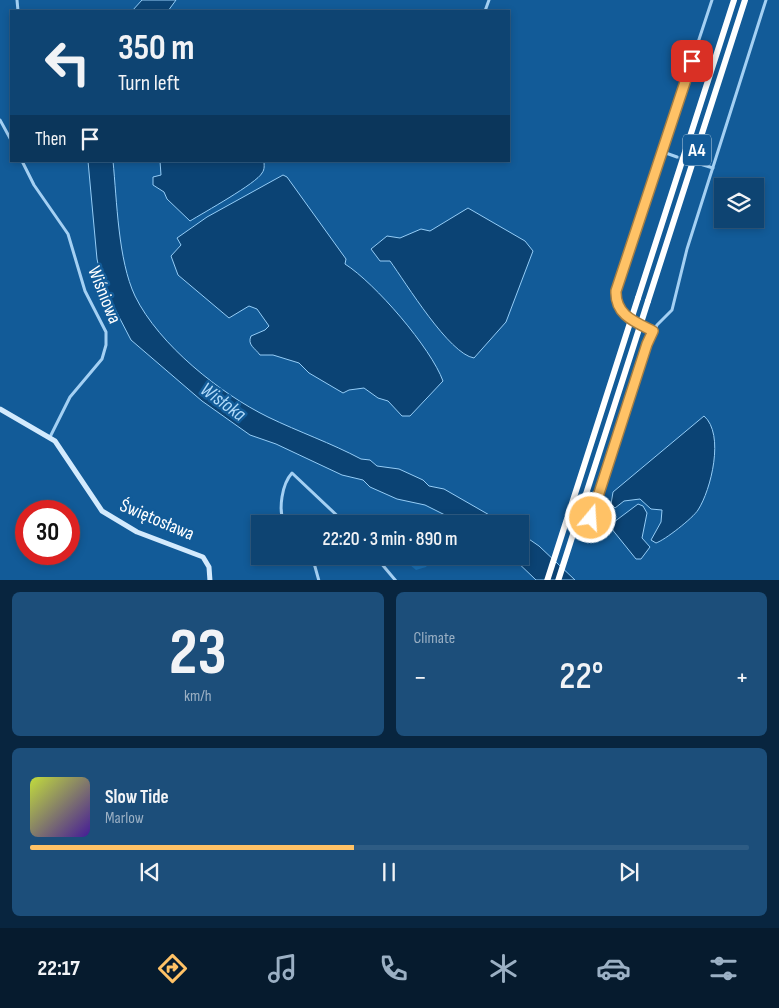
<!DOCTYPE html>
<html lang="en">
<head>
<meta charset="utf-8">
<style>
  body { margin:0; font-family:"Sofia Sans Condensed",sans-serif; background:#1c4e7a; color:#f1f3f6; height:100vh; display:flex; flex-direction:column; font-size:19px; white-space:nowrap }
  * { box-sizing:border-box; margin:0 }
  p { font-size:16px; color:#9bb0c4 }
  .icon { flex:none; width:28px; height:28px; fill:none; stroke:currentColor; stroke-width:2; stroke-linecap:round; stroke-linejoin:round }
  .map { position:relative; height:580px; overflow:hidden }
  .sheet { display:flex; flex-direction:column; gap:12px; padding:12px; background:#08253f; flex:1 }
  .sheet>* { flex:none }
  .hud { position:absolute; left:10px; top:10px; width:500px; height:152px; border-radius:0px; box-shadow:0 2px 8px #0003,0 0 0 1px #2e5c84; background:#0e4472; color:#f1f3f6; overflow:hidden }
  .buttons { position:absolute; left:714px; top:178px; display:grid; gap:10px }
  .buttons a { display:grid; place-items:center; width:50px; height:50px; border-radius:0px; background:#0e4472; box-shadow:0 2px 8px #0003,0 0 0 1px #2e5c84; font-size:25px }
  .speed { position:absolute; left:15px; top:500px; display:flex; gap:10px; font-size:25px; font-weight:700; text-align:center }
  .speed>* { display:grid; place-content:center; width:65px; height:65px; border-radius:50%; background:#0e4472; box-shadow:0 2px 8px #0003,0 0 0 1px #2e5c84; line-height:1 }
  .speed .limit { border:8px solid #d22; background:#fff; color:#111 }
  .pin { position:absolute; display:grid; place-items:center; width:42px; height:42px; color:#fff; margin:-21px; border-radius:10px; box-shadow:0 2px 8px #0006 }
  .me { position:absolute; width:55px; margin:-28px; rotate:18deg; stroke-linejoin:round; filter:drop-shadow(0 0 4px #0008) }
  .turn { display:flex; align-items:center; gap:18px; height:105px; padding:0 25px; font-size:22px }
  .turn .icon { width:65px; height:65px; stroke-width:2.5 }
  .turn b { display:block; font-size:35px; line-height:42px }
  .then { display:flex; align-items:center; height:48px; padding:0 25px; background:#0003; gap:10px; font-size:19px }
  .big { font-size:38px; font-weight:600; line-height:1.1 }
  .sheet .widget { flex:1; display:flex; flex-direction:column; justify-content:center; gap:8px; min-width:0; padding:0 18px; border-radius:8px; background:#1c4e7a }
  .sheet .dial { align-items:center; gap:0 }
  .dial b { font-size:65px; line-height:1 }
  .song { display:flex; align-items:center; gap:15px }
  .cover { width:60px; height:60px; border-radius:8px; background:linear-gradient(135deg,hsl(70 70% 55%),hsl(260 70% 35%)) }
  .played { height:5px; border-radius:2px; background:linear-gradient(90deg,#ffc266 45%,#2e5c84 45%) }
  .keys { display:flex; justify-content:space-around; direction:ltr }
  .heat { display:flex; justify-content:space-between; align-items:center; font-size:28px; direction:ltr }
  .sheet .tiles { flex:1; display:grid; gap:12px; grid-template-columns:1fr 1fr }
  .widget:last-child { grid-column:span 2 }
  .trip { position:absolute; left:251px; top:515px; width:278px; height:50px; border-radius:0px; background:#0e4472; box-shadow:0 2px 8px #0003,0 0 0 1px #2e5c84; font-weight:600; line-height:50px; text-align:center }
  .tabs { display:flex; height:80px; justify-content:space-around; align-items:center; background:#061b2e; color:#9bb0c4 }
  .tabs .icon { width:35px; height:35px }
  .tabs .on { color:#ffc266 }
  .tabs b { font-size:22px; color:#f1f3f6 }
  .map>svg:first-child { display:block }
  .green { fill:#1a6fb2 }
  .water { fill:#0b4374; stroke:#95cdf7 }
  .lines { fill:none; stroke-linecap:round; stroke-linejoin:round }
  .street-tunnel { stroke:#3674a7; stroke-width:3; stroke-dasharray:3 1.5; stroke-linecap:butt }
  .street { stroke:#a4d0f3; stroke-width:3 }
  .secondary { stroke:#d3eafd; stroke-width:5 }
  .highway { stroke:#fff; stroke-width:6 }
  .highway-bridge { stroke:#fff; stroke-width:6 }
  .route-casing { stroke:#a67e42; stroke-width:12 }
  .route { stroke:#ffc266; stroke-width:9 }
  .labels { text-anchor:middle; dominant-baseline:central; stroke-width:5; stroke-linejoin:round; paint-order:stroke }
  .shield { fill:#125b98; stroke:#b8cee0; stroke-width:1 }
  .shield-label { font-size:18px; font-weight:bold; fill:#fff }
  .street-label { font-size:19px; fill:#fff; stroke:#125b98 }
  .water-label { font-size:20px; font-style:italic; fill:#b0dafa; stroke:#125b98 }
</style>
</head>
<body>
<div class="map">
<svg width="779" height="581" viewBox="0 0 779 581">
  <rect width="100%" height="100%" fill="#125b98"/>
  <polygon class="green" points="412,556 432,556 433,558 426,567 416,570 410,565"/>
  <g class="water">
    <polygon points="142,0 176,0 168,11 132,11"/>
    <path d="M88 161H113C117 201 118 260 135 296 159 345 221 394 268 417 299 432 331 443 361 459L370 460 377 466 399 469 423 480 429 486 444 489 505 524H463L425 505 397 499 370 487 363 480 342 475 276 444 250 435 202 401 131 340 103 286 97 259Z"/>
    <path d="M160 161H264C264 165 265 169 262 173 257 183 203 213 190 221L167 199 164 192 153 185V177L161 175Z"/>
    <path d="M283 175 287 177 346 259 345 264C375 283 431 348 443 381L410 416H402L388 401 378 398 364 388 349 390 343 393 309 373 299 363 273 355H260C255 348 247 345 251 336L265 330 269 326 257 309 249 306 229 318 178 275 171 256 181 245 177 238 207 217Z"/>
    <path d="M468 208 525 241 533 251 506 322 474 358C449 354 406 283 390 261H380L371 249 387 236 400 238 421 229 430 231Z"/>
    <path d="M704 416C725 434 711 490 698 510 693 518 665 540 656 543L651 540 661 522 662 510 651 509 640 499 624 501 615 508 611 504 613 492Z"/>
    <polygon points="638,504 643,506 647,513 642,538 650,547 641,559 636,559 611,528 614,522"/>
    <polygon points="520,533 539,546 575,580 536,580 511,556 520,556"/>
  </g>
  <g class="lines">
    <polyline class="street-tunnel" points="677,157 700,164"/>
    <g class="street">
      <polyline points="17,0 18,11"/>
      <polyline points="485,11 489,0"/>
      <polyline points="0,120 11,140"/>
      <polyline points="663,152 677,157"/>
      <polyline points="22,161 34,185 68,234 85,291 106,332 106,345 102,359 70,397 50,437"/>
      <polyline points="700,164 713,168"/>
      <path d="M653 331C635 322 615 315 616 291L712 0"/>
      <polyline points="591,518 647,344 657,325 672,310 687,249 766,0"/>
      <path d="M284 524C278 509 282 484 292 473L346 524"/>
      <polyline points="312,556 319,581"/>
      <polyline points="375,556 396,581"/>
    </g>
    <polyline class="secondary" points="0,409 55,441 102,511 137,532 203,557 209,567 210,581"/>
    <g class="highway">
      <polyline points="638,298 734,0"/>
      <polyline points="648,301 745,0"/>
    </g>
    <g class="highway-bridge">
      <polyline points="547,581 638,298"/>
      <polyline points="558,581 648,301"/>
    </g>
  </g>
  <g class="lines">
    <g class="route-casing">
      <path id="route" d="M591 518 647 344 653 331C635 322 615 315 616 291L692 61"/>
    </g>
    <use href="#route" class="route"/>
  </g>
  <g class="labels">
    <rect class="shield" x="683" y="134.5" width="28" height="31" rx="4"/>
    <g class="shield-label">
      <text x="697" y="150">A4</text>
    </g>
    <g class="street-label">
      <text transform="translate(104 295) rotate(68)">Wiśniowa</text>
      <text transform="translate(157 520) rotate(23)">Świętosława</text>
    </g>
    <g class="water-label">
      <text transform="translate(223 402) rotate(36)">Wisłoka</text>
    </g>
  </g>
</svg>
<div class="buttons">
<a><svg class="icon" aria-label="layers" viewBox="0 0 24 24"><path d="M12 4l9 5-9 5-9-5zM3 14l9 5 9-5"/></svg></a>
</div>
<div class="speed"><div class="limit">30</div></div>
<div class="pin" style="left:692px;top:61px;background:#d93025"><svg class="icon" aria-label="arrive" viewBox="0 0 24 24"><path d="M6 21V4h12l-3 4 3 4H6"/></svg></div>
<svg class="me" style="left:591px;top:518px" viewBox="-20 -20 40 40"><circle r="17" fill="#ffc266" stroke="#fff" stroke-width="3"/><path d="M0-11L8 9 0 5-8 9z" fill="#fff"/></svg>
<div class="trip">22:20 · 3 min · 890 m</div>
<div class="hud">
<div class="turn"><svg class="icon" aria-label="left" viewBox="0 0 24 24"><path d="M17 20v-9H6M10 6l-5 5 5 5"/></svg><div><b>350 m</b>Turn left</div></div>
<div class="then">Then<svg class="icon" aria-label="arrive" viewBox="0 0 24 24"><path d="M6 21V4h12l-3 4 3 4H6"/></svg></div>
</div>
</div>
<section class="sheet">
<div class="tiles">
<div class="widget dial"><b>23</b><p>km/h</p></div>
<div class="widget"><p>Climate</p>
<div class="heat"><a>−</a><b class="big">22°</b><a>+</a></div>
</div>
<div class="widget">
<div class="song"><i class="cover"></i><div><b>Slow Tide</b><p>Marlow</p></div></div>
<div class="played"></div>
<div class="keys"><svg class="icon" aria-label="previous" viewBox="0 0 24 24"><path d="M18 5L8 12l10 7zM5 5v14"/></svg><svg class="icon" aria-label="pause" viewBox="0 0 24 24"><path d="M8 5v14M16 5v14"/></svg><svg class="icon" aria-label="next" viewBox="0 0 24 24"><path d="M6 5l10 7-10 7zM19 5v14"/></svg></div>
</div>
</div>
</section>
<nav class="tabs">
<b>22:17</b>
<svg class="icon on" aria-label="directions" viewBox="0 0 24 24"><path d="M12 3l9 9-9 9-9-9zM9 14v-3h6M13 9l2 2-2 2"/></svg>
<svg class="icon" aria-label="music" viewBox="0 0 24 24"><path d="M9 18V5l10-2v13"/><circle cx="6" cy="18" r="3"/><circle cx="16" cy="16" r="3"/></svg>
<svg class="icon" aria-label="phone" viewBox="0 0 24 24"><path d="M5 4h4l2 5-3 2q2 4 5 5l2-3 5 2v4C11 20 4 13 5 4z"/></svg>
<svg class="icon" aria-label="climate" viewBox="0 0 24 24"><path d="M12 3v18M4 7l16 10M4 17L20 7"/></svg>
<svg class="icon" aria-label="car" viewBox="0 0 24 24"><path d="M5 17H2v-5l4-1 3-4h7l3 4 3 1v5h-3M9 17h6M6 11h13"/><circle cx="7" cy="17" r="2"/><circle cx="17" cy="17" r="2"/></svg>
<svg class="icon" aria-label="filters" viewBox="0 0 24 24"><path d="M4 7h16M4 17h16"/><circle cx="9" cy="7" r="2"/><circle cx="15" cy="17" r="2"/></svg>
</nav>
</body>
</html>
